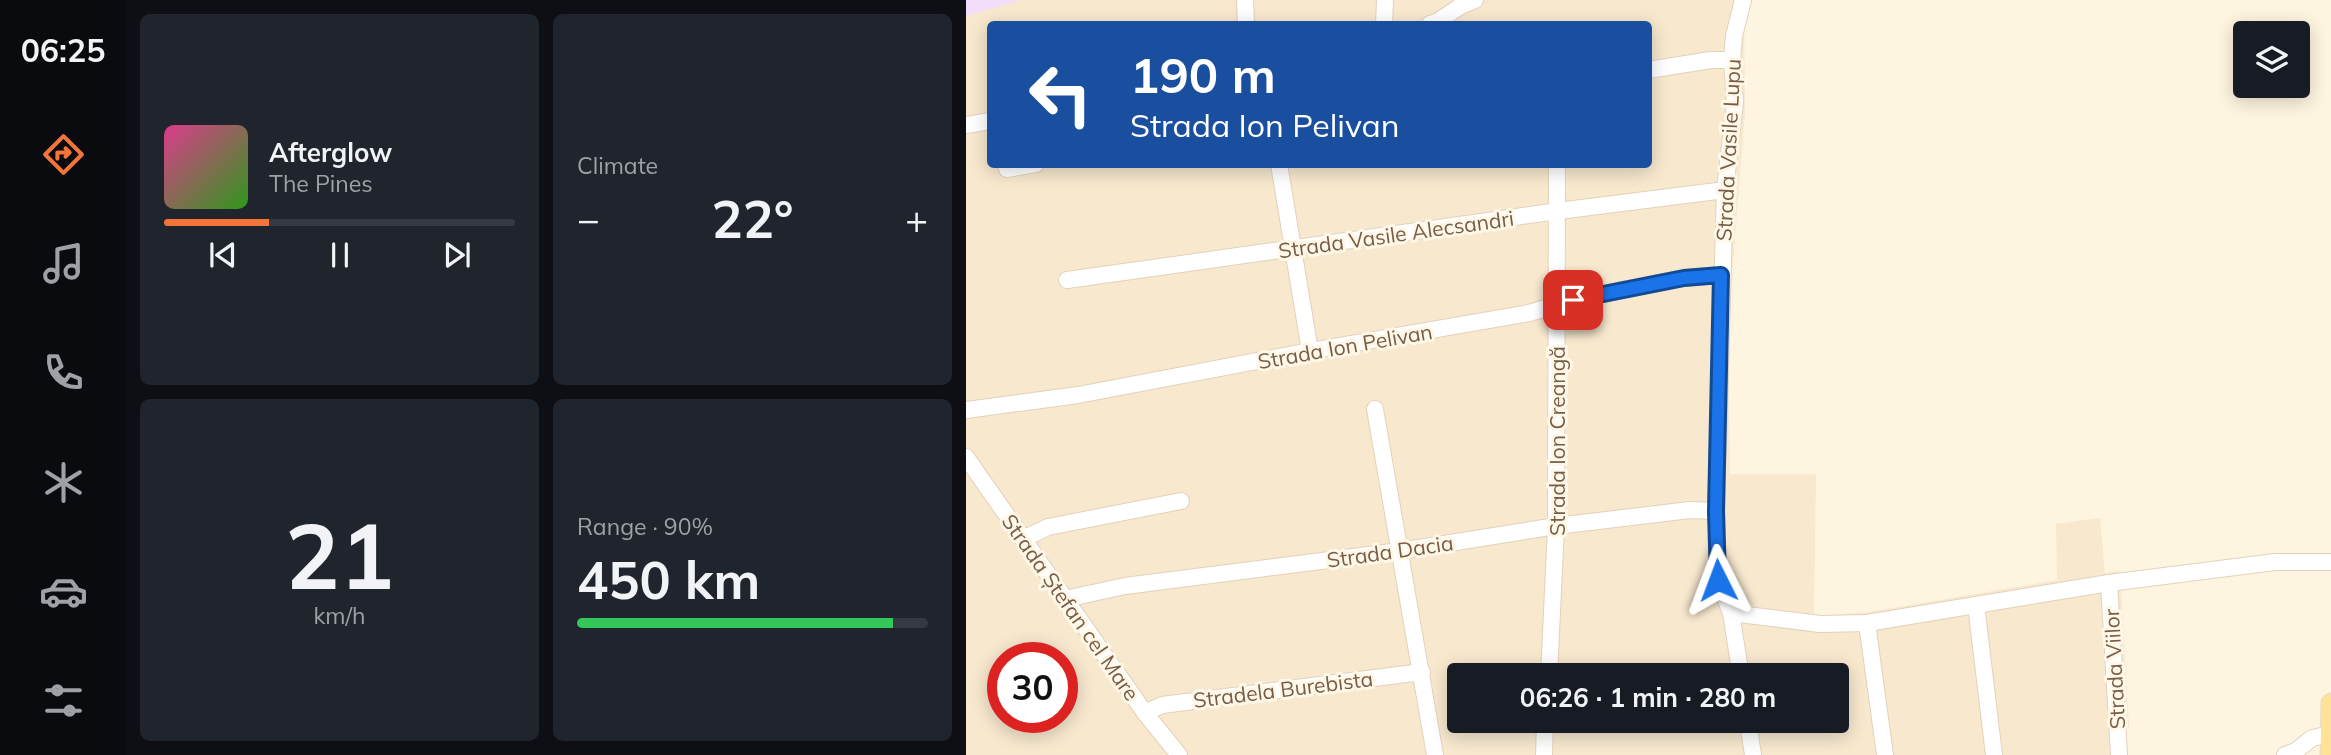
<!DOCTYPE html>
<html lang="en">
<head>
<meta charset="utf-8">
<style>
  body { margin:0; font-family:Mulish,sans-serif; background:#20242c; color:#f1f3f6; height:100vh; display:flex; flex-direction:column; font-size:26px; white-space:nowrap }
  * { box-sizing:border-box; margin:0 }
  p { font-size:23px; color:#9ea1a6 }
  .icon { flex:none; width:38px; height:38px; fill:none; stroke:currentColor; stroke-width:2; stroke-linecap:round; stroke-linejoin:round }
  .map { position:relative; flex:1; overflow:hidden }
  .sheet { display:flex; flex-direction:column; gap:14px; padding:14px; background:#0d0f14; width:840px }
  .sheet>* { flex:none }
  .banner { position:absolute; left:21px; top:21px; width:665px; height:147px; border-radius:7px; box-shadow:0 4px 18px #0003; background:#1a4fa0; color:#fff; overflow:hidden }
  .controls { position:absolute; left:1267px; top:21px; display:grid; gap:14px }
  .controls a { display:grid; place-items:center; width:77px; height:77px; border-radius:7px; background:#171b24; box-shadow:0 4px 18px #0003; font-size:35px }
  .speed { position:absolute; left:21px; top:642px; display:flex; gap:14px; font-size:35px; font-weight:700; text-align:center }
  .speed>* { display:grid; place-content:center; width:91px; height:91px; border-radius:50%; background:#171b24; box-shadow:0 4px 18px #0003; line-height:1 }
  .speed .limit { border:10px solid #d22; background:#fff; color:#111 }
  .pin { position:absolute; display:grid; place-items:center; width:60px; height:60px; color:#fff; margin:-30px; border-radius:14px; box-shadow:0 4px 10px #0006 }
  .me { position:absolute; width:77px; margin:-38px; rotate:357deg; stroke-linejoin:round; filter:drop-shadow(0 0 5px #0008) }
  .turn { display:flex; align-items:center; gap:24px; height:147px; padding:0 28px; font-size:32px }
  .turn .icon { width:91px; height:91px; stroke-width:2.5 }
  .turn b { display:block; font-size:49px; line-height:60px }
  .big { font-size:52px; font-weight:700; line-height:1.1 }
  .sheet .widget { flex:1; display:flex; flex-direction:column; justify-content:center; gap:10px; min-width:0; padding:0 24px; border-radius:10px; background:#20242c }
  .sheet .dial { align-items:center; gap:0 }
  .dial b { font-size:91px; line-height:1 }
  .song { display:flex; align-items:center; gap:21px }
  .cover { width:84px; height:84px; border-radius:10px; background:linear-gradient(135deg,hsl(330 70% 55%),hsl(110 70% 35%)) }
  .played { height:7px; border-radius:4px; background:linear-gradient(90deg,#f57439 30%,#363941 30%) }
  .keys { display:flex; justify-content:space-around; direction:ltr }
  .heat { display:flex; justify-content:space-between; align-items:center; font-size:38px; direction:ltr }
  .charge { height:10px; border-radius:5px; background:linear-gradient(90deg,#34c759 90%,#363941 0) }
  .sheet .tiles { flex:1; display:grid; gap:14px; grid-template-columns:repeat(2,1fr) }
  .trip { position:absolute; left:481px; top:663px; width:402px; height:70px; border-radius:7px; background:#171b24; box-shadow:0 4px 18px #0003; font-weight:700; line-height:70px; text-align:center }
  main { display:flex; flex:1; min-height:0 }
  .tab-bar { display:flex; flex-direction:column; width:126px; justify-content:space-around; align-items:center; background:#090b0e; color:#9ea1a6 }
  .tab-bar .icon { width:49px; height:49px }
  .tab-bar .selected { color:#f57439 }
  .tab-bar b { font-size:32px; color:#f1f3f6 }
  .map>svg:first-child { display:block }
  .residential { fill:#f7e8ce; fill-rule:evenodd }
  .education { fill:#f2ddfa }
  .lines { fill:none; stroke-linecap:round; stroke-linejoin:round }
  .minor-casing { stroke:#e3d2bb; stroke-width:18 }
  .major-casing { stroke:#e1dbd6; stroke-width:21 }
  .minor { stroke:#fff; stroke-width:16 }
  .major { stroke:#ffe296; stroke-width:19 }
  .route-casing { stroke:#114b97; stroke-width:18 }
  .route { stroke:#1a73e8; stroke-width:12 }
  .labels { text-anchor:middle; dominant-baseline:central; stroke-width:6; stroke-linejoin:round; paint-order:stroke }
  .street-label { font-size:21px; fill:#785c45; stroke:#fff8e8 }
</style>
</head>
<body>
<main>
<nav class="tab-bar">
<b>06:25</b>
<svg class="icon selected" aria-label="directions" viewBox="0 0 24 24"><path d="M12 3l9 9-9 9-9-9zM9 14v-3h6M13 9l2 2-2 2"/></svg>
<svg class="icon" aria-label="music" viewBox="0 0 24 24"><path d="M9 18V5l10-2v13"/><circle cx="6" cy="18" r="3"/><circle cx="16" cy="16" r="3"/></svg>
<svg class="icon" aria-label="phone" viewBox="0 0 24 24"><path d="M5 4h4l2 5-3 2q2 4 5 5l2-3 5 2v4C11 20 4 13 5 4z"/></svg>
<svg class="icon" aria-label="climate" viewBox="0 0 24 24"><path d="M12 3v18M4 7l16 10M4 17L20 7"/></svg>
<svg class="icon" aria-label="car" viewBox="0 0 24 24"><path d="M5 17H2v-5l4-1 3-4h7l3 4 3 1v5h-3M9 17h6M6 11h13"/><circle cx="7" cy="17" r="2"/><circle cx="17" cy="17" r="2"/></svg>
<svg class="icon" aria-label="filters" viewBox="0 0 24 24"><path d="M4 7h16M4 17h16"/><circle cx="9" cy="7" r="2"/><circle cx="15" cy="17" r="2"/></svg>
</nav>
<section class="sheet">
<div class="tiles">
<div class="widget">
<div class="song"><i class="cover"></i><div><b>Afterglow</b><p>The Pines</p></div></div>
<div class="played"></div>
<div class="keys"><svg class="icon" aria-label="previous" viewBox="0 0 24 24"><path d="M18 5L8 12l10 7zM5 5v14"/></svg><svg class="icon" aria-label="pause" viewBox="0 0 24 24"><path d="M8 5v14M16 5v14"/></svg><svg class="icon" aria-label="next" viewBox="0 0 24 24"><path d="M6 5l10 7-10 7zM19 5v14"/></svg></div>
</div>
<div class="widget"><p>Climate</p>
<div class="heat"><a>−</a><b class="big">22°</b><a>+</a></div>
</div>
<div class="widget dial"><b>21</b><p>km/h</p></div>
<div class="widget"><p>Range · 90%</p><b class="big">450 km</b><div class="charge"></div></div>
</div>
</section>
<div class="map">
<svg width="1365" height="755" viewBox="0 0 1365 755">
  <rect width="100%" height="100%" fill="#fef5e0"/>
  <path class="residential" d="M0 0H785L778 15 779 113 762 325 764 474H850L848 616 903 612 1091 580 1090 524 1134 518 1139 573 1153 571 1155 591 1163 728 1149 734 1150 755H0ZM24 24H682V164H24ZM37 658H96V718H37ZM494 676H872V721H494Z"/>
  <polygon class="education" points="0,0 55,0 0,16"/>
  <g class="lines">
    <g class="minor-casing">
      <g id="minor">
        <polyline points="279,0 280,24"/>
        <polyline points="418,24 419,0"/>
        <polyline points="464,24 471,22 493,7 509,0"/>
        <polyline points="682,70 745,60 766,60"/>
        <polyline points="0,125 24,121"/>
        <polyline points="313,164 344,351"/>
        <polyline points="41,169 70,164"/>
        <polyline points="101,280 592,211 759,190"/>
        <polyline points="409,409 469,755"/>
        <polyline points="0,410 112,395 344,351 563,313 607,300 718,278 755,275"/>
        <polyline points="0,457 179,713 213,755"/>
        <polyline points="57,539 82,527 215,501"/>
        <polyline points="1143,583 1153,755"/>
        <polyline points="99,599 159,586 434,551 590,526 724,510 750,511"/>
        <polyline points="1010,605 1028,755"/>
        <polyline points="765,613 854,624 901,623 1143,583 1309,562 1365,562"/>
        <polyline points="901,623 919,755"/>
        <polyline points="583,676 590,526 591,164"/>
        <polyline points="775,676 765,613 752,580 750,511 759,190 769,102 766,60 768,36 777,0"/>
        <polyline points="179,713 196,705 456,672"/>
        <polyline points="782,721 787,755"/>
        <polyline points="578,755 579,721"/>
        <polyline points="1319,755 1330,751 1346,738 1365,734"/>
      </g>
    </g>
    <g class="major-casing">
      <polyline id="major" points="1364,755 1365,703"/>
    </g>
    <use href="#minor" class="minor"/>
    <use href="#major" class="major"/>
  </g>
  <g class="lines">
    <g class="route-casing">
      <polyline id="route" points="607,300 718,278 755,275 750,511 752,580"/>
    </g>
    <use href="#route" class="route"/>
  </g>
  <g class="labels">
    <g class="street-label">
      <text transform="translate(762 150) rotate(-87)">Strada Vasile Lupu</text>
      <text transform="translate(430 234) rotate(-8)">Strada Vasile Alecsandri</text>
      <text transform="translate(379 346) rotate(-10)">Strada Ion Pelivan</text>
      <text transform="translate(591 441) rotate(-90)">Strada Ion Creangă</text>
      <text transform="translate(424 551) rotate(-8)">Strada Dacia</text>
      <text transform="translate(105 607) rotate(55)">Strada Ștefan cel Mare</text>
      <text transform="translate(1148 669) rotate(-93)">Strada Viilor</text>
      <text transform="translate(317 689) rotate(-7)">Stradela Burebista</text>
    </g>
  </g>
</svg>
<div class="controls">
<a><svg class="icon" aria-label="layers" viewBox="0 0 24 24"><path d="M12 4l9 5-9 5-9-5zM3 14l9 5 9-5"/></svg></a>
</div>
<div class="speed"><div class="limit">30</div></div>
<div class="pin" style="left:607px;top:300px;background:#d93025"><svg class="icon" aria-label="arrive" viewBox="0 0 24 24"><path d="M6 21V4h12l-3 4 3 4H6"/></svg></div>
<svg class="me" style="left:752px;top:580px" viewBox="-20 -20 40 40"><path d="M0-17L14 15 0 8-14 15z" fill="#1a73e8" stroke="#fff" stroke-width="4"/></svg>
<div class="trip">06:26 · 1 min · 280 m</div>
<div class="banner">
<div class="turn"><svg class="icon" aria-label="left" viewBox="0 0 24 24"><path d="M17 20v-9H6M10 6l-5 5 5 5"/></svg><div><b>190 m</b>Strada Ion Pelivan</div></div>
</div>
</div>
</main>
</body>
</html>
